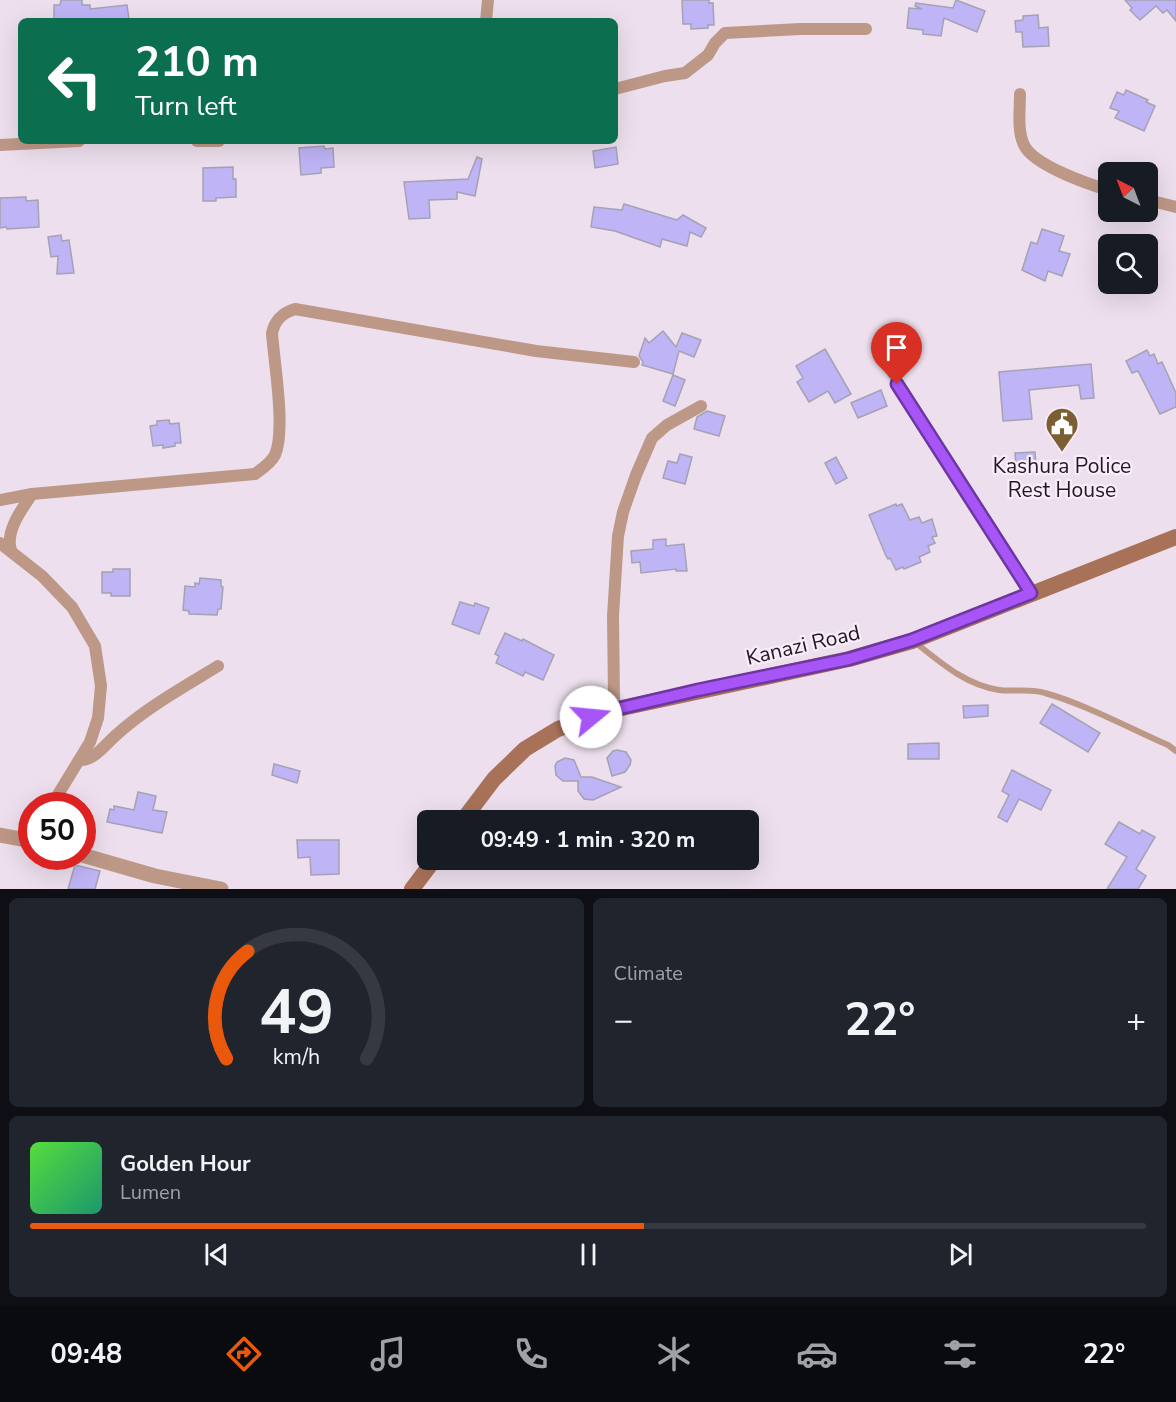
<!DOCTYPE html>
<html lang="en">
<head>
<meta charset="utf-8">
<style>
  body { margin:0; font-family:"Nunito Sans",sans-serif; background:#20242c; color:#f1f3f6; height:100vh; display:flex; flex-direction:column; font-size:22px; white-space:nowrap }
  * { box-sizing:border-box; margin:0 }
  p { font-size:20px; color:#9ea1a6 }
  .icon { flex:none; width:33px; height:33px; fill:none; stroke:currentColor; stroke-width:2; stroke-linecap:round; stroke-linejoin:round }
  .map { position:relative; height:889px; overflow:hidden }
  .panel { display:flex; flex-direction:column; gap:9px; padding:9px; background:#0d0f14; flex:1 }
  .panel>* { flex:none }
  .hud { position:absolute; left:18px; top:18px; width:600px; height:126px; border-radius:9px; box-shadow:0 6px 24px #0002; background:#0b6e4f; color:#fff; overflow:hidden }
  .needle { width:39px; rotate:318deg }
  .tools { position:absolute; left:1098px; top:162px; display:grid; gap:12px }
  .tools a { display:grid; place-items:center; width:60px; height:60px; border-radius:9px; background:#171b24; box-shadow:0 6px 24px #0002; font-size:30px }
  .speed { position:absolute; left:18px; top:792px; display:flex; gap:12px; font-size:30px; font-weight:700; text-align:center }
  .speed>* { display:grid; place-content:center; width:78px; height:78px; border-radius:50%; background:#171b24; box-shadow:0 6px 24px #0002; line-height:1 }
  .speed .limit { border:9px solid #d22; background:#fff; color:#111 }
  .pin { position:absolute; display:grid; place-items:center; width:51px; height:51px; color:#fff; margin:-62px -26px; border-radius:50% 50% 50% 0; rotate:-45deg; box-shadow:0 0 6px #0007 }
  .pin .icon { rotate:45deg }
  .me { position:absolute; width:66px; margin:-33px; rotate:73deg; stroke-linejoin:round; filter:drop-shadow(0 0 4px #0008) }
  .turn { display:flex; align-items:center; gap:21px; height:126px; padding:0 18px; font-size:27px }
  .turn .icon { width:78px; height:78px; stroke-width:2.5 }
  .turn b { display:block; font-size:42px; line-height:51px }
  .big { font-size:45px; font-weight:700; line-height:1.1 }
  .panel .tile { flex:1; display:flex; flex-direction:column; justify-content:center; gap:9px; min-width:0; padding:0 21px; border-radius:9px; background:#20242c }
  .panel .dial { align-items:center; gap:0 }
  .dial svg { height:156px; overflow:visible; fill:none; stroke:#363941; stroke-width:7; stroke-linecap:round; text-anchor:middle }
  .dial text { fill:#f1f3f6; stroke:none }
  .song { display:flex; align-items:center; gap:18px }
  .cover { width:72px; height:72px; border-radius:9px; background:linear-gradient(135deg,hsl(110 70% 55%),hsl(160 70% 35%)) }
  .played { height:6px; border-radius:3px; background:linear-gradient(90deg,#ea580c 55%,#363941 55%) }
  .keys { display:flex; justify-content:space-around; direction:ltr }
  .heat { display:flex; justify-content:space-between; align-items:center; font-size:33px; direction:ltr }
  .panel .tiles { flex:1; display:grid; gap:9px; grid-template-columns:1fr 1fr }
  .tile:last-child { grid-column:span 2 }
  .trip { position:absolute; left:417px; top:810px; width:342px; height:60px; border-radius:9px; background:#171b24; box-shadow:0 6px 24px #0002; font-weight:700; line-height:60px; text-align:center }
  .menu { display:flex; height:96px; justify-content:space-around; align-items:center; background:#090b0e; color:#9ea1a6 }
  .menu .icon { width:42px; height:42px }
  .menu .current { color:#ea580c }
  .menu b { font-size:27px; color:#f1f3f6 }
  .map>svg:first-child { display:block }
  .building { fill:#bfb4f6; stroke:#a4a2b3; stroke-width:1.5 }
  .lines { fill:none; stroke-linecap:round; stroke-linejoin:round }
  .service { stroke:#be9887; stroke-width:6 }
  .minor { stroke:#be9887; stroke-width:12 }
  .tertiary { stroke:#be9887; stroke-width:15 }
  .secondary { stroke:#a87259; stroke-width:16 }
  .route-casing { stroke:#6d37a1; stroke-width:15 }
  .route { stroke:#a855f7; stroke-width:10 }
  .labels { text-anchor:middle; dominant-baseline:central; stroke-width:4.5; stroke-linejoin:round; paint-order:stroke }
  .poi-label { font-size:21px; fill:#1f1a1f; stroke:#faecfa }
  .street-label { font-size:21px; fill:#1f1a1f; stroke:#faecfa }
</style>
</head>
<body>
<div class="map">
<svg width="1176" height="889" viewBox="0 0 1176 889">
  <rect width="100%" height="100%" fill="#eddfed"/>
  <g class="building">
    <polygon points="61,0 82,0 82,5 90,5 90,9 127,5 129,19 112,21 54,21 54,5 60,5"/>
    <polygon points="682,0 709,0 709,3 713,3 714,25 708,25 708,28 691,29 691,24 683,24"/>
    <polygon points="956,0 985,11 977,32 944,18 941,36 923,34 923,30 907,28 909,8 922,9 915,6 916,3 953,8"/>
    <polygon points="1125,0 1176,0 1176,21 1167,10 1163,13 1156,6 1140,20 1130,10 1132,8"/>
    <polygon points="1038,15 1039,28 1048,27 1049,46 1023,47 1022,32 1016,32 1015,21 1023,20 1023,16"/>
    <polygon points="1126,90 1148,100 1146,102 1155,106 1144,131 1115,118 1119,111 1110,108 1117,92 1124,95"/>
    <polygon points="324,146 325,149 333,148 334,167 321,168 321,173 301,175 299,148"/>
    <polygon points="616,147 618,164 595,168 593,151"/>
    <polygon points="477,157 482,159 475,196 457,192 457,199 429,200 430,218 409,219 404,182 468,179"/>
    <polygon points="233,167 233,179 236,179 236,197 216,198 216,201 203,201 203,168"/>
    <polygon points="26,197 26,201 38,200 39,227 7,229 6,227 0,228 0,198"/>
    <polygon points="624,204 677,220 683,215 706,228 701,237 690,232 687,246 662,239 660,247 615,231 591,227 594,207 622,210"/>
    <polygon points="1042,229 1064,236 1059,251 1070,254 1062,276 1048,271 1045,281 1022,270 1031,242 1037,244"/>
    <polygon points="61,235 62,241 69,240 74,273 57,274 58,256 51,257 48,237"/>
    <polygon points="663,331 676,347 682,333 701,340 694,357 679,351 673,374 642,365 643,362 639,356 645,338 649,343"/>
    <polygon points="825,349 851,394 835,403 828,391 809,402 797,382 803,378 796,366"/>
    <polygon points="1147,350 1150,356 1154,354 1158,364 1162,362 1176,393 1176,407 1160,414 1138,371 1132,373 1126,361"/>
    <polygon points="1091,364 1094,398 1081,399 1079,385 1029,390 1032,419 1003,421 999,372"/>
    <polygon points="673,375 685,380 675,406 663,401"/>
    <polygon points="881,390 887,406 858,418 851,403"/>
    <polygon points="707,411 725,416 719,436 694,429 697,417"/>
    <polygon points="169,420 170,424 179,423 181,443 175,443 175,446 163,448 163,445 153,446 150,426 157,425 157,421"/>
    <polygon points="1035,452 1036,465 1016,466 1015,453"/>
    <polygon points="680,454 692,457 685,484 663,478 668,461 677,463"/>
    <polygon points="836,457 847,478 836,484 825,463"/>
    <polygon points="896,504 897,506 902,504 910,520 919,517 922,523 932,519 937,536 932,537 935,543 928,546 930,552 919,557 921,562 904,569 903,567 896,570 890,558 888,559 886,556 869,515"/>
    <polygon points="666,539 666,546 684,544 687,571 676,571 676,569 641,573 640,562 632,563 631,551 653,549 653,540"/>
    <polygon points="113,569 130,569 130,596 111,596 111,593 102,593 102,572 113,572"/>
    <polygon points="200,578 221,580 221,586 223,587 221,609 218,609 217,615 189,614 189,611 183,610 185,586 195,587 195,583 199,584"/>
    <polygon points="460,602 474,606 475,603 489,608 479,634 452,624"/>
    <polygon points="505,633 522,641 523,639 554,655 543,680 525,672 523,676 496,663 499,656 495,654"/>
    <polygon points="1052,704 1100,733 1088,752 1040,723"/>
    <polygon points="988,705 988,716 964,718 963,706"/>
    <polygon points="939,743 939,759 908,759 908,744"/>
    <polygon points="617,750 626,752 631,760 630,765 625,772 612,776 607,758 613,751"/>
    <polygon points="565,758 574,760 581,777 592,777 621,787 593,800 584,799 578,791 578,781 563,781 556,775 555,766 557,762"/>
    <polygon points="274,764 300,771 297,783 272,775"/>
    <polygon points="1012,770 1051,790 1041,810 1019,799 1007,822 998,817 1009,795 1002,791"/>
    <polygon points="138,792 156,796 153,810 167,812 162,833 107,822 110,809 114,810 114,806 134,810"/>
    <polygon points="1119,822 1140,834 1142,830 1155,837 1136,869 1146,876 1138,889 1107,889 1127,857 1105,844"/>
    <polygon points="297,840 339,840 339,874 311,875 310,857 298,858"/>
    <polygon points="75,865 100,871 95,889 68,889"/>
  </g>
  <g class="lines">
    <g class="service">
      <polyline points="874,349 1031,593"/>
      <path d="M916 643C941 663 966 685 999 690 1014 692 1030 688 1045 693 1087 705 1127 727 1168 745L1176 751"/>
    </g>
    <g class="minor">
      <polyline points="486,21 488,0"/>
      <polyline points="615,89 665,76 685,73 708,55 715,43 725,33 800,29 866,29"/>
      <path d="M1020 94C1020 111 1017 130 1024 145 1033 165 1088 184 1108 190"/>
      <polyline points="197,141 219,141"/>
      <polyline points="0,145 79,141"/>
      <polyline points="1148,200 1176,207"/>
      <path d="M0 500 32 494 255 474C262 469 271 463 275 455 286 430 274 362 272 333 275 320 282 313 295 309L536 351 634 362"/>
      <polyline points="0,543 42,576 72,607 95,646 101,686 98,718 90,742 51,806"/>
      <path d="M11 550C5 531 22 509 32 494"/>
      <polyline points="608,711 614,698 613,616 618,536 623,512 636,475 652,438 667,425 701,406"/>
      <path d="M80 760C93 761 104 746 114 737 144 709 182 688 218 666"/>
    </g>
    <g class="tertiary">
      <polyline points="0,835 32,841"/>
      <polyline points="82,855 155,876 221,889"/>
    </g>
    <g class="secondary">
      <polyline points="463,820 494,779 525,749 558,729 608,711 849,659 912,641 1176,537"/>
      <polyline points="412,889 434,860"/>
    </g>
  </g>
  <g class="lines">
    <g class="route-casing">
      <polyline id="route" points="591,717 608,711 698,690 849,659 912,640 1031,593 897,384"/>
    </g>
    <use href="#route" class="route"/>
  </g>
  <defs>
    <g id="civic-pin" transform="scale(1.725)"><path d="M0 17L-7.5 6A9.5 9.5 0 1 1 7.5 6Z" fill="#7b5e32" stroke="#faecfa"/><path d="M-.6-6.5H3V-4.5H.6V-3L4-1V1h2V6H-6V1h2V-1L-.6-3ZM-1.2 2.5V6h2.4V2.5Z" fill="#fff"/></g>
  </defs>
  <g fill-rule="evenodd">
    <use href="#civic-pin" x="1062" y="424"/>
  </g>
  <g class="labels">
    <g class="poi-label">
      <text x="1062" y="466">Kashura Police<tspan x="1062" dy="24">Rest House</tspan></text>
    </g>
    <g class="street-label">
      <text transform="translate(803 645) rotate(-13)">Kanazi Road</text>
    </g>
  </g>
</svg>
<div class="tools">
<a><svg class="needle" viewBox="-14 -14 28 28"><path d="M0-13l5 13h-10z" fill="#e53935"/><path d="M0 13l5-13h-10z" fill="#9ea1a6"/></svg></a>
<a><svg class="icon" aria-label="search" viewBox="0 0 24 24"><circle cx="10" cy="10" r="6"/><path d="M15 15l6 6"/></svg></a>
</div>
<div class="speed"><div class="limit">50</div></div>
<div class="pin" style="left:897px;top:384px;background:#d93025"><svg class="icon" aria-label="arrive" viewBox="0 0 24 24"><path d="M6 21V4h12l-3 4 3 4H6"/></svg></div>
<svg class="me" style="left:591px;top:717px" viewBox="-20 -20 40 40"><circle r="19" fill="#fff"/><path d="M0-13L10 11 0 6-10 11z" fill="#a855f7"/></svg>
<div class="trip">09:49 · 1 min · 320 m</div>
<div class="hud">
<div class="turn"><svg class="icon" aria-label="left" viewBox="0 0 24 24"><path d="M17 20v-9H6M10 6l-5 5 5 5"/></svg><div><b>210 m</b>Turn left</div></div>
</div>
</div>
<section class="panel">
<div class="tiles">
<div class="tile dial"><svg viewBox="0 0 100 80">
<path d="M14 69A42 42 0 1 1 86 69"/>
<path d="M14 69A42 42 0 0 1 25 14" stroke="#ea580c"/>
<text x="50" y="56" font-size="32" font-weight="700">49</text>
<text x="50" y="72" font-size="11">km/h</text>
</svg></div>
<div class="tile"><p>Climate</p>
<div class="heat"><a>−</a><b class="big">22°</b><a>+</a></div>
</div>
<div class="tile">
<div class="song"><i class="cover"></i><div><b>Golden Hour</b><p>Lumen</p></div></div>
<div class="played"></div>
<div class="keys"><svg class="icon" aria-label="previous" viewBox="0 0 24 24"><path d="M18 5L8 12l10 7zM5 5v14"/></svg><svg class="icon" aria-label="pause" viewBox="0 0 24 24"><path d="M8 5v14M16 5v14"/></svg><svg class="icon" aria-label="next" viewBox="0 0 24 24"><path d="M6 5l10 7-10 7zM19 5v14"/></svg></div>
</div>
</div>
</section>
<nav class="menu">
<b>09:48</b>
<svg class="icon current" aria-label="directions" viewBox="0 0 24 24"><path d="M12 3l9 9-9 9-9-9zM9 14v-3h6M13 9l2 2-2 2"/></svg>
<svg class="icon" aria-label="music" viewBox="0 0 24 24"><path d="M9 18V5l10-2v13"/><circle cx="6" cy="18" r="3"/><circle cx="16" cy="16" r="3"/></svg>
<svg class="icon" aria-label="phone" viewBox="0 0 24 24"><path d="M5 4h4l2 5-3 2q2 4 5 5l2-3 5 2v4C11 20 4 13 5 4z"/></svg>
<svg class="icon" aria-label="climate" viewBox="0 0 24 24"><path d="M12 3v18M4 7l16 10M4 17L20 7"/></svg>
<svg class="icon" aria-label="car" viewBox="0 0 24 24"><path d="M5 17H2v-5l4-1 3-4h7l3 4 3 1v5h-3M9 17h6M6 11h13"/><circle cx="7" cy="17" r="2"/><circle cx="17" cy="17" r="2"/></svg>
<svg class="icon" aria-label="filters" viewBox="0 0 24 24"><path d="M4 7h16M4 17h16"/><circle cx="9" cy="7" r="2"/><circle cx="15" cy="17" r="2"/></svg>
<b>22°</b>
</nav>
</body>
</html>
